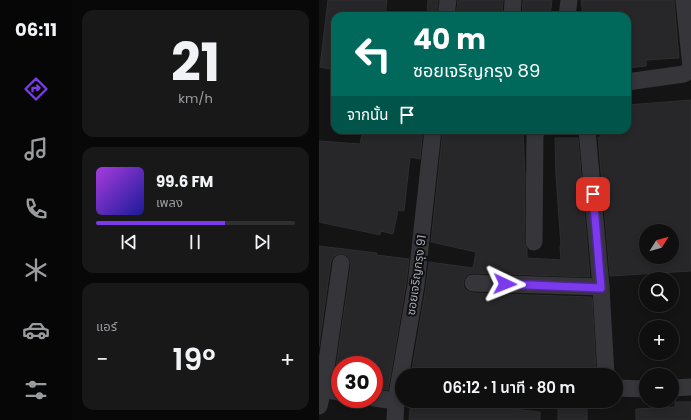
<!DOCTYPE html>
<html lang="th">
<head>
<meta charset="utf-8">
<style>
  body { margin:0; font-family:Poppins,"Noto Sans Thai",sans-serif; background:#181819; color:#f1f3f6; height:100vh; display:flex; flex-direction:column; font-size:15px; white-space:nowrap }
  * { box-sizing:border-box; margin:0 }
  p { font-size:13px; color:#9b9c9f }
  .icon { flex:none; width:22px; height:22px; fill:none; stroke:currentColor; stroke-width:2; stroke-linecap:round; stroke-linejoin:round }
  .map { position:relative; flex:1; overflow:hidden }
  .drawer { display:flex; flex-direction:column; gap:10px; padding:10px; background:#080809; width:247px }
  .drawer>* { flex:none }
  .banner { position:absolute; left:12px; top:12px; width:300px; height:122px; border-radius:12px; box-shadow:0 2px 6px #0003,0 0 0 1px #2f2f30; background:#00695c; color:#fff; overflow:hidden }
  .needle { width:26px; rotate:53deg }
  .fabs { position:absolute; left:320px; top:224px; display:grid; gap:8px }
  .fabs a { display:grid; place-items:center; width:40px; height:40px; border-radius:50%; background:#0f0f10; box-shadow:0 2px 6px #0003,0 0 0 1px #2f2f30; font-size:20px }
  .speed { position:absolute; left:12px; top:356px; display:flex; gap:8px; font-size:20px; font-weight:700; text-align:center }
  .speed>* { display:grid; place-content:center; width:52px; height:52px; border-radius:50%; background:#0f0f10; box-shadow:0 2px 6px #0003,0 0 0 1px #2f2f30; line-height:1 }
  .speed .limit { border:6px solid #d22; background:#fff; color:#111 }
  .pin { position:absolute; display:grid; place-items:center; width:34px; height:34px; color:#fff; margin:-17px; border-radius:8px; box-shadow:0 2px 6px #0006 }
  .me { position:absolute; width:44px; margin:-22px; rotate:92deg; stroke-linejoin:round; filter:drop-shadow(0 0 3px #0008) }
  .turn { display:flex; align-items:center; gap:14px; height:84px; padding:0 16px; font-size:18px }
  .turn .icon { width:52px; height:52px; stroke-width:2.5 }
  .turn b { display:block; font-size:28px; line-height:34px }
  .then { display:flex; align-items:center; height:38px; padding:0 16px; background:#0003; gap:8px; font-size:15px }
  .big { font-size:30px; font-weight:600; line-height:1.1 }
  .drawer .tile { flex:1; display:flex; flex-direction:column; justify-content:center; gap:6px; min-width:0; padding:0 14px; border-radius:12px; background:#181819 }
  .drawer .dial { align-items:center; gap:0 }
  .dial b { font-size:52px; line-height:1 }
  .song { display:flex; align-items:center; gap:12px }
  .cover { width:48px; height:48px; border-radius:6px; background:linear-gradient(135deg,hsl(280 70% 55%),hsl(240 70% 35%)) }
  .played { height:4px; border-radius:2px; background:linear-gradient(90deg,#7c3aed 65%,#2f2f30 65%) }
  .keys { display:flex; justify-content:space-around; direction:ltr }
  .heat { display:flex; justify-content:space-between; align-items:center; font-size:22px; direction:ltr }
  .trip { position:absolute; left:76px; top:368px; width:228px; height:40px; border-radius:20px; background:#0f0f10; box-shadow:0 2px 6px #0003,0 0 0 1px #2f2f30; font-weight:600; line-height:40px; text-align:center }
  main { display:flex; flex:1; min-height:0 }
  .tab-bar { display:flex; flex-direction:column; width:72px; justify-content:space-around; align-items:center; background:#060606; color:#9b9c9f }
  .tab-bar .icon { width:28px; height:28px }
  .tab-bar .active { color:#7c3aed }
  .tab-bar b { font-size:18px; color:#f1f3f6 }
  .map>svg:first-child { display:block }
  .building { fill:#272729; stroke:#2e2e31; fill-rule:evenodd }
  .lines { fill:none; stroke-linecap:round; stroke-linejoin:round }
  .minor { stroke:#35353a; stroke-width:17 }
  .route-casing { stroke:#51269a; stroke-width:10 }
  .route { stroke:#7c3aed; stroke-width:7 }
  .labels { text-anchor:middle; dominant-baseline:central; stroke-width:4; stroke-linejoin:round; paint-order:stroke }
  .street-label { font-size:12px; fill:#a5a8b6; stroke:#0f0f10 }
</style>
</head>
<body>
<main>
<nav class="tab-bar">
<b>06:11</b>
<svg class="icon active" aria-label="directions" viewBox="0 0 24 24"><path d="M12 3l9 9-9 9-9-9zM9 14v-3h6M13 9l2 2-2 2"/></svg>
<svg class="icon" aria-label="music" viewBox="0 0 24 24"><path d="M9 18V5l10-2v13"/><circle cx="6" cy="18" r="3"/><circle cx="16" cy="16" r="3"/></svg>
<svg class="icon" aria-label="phone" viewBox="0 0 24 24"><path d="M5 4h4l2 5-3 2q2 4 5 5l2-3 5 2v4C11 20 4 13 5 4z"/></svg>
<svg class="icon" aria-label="climate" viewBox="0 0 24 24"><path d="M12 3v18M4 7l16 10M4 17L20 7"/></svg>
<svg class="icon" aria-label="car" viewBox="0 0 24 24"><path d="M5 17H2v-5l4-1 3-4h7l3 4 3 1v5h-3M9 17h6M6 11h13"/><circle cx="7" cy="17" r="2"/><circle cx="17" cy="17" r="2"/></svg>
<svg class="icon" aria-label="filters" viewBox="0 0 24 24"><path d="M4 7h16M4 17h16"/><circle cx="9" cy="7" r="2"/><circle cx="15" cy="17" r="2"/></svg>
</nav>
<section class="drawer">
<div class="tile dial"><b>21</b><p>km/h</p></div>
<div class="tile">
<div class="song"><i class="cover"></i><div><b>99.6 FM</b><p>เพลง</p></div></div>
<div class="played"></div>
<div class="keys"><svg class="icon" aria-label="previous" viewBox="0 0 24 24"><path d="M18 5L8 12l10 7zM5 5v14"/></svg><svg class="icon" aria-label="pause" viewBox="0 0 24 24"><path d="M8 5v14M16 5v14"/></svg><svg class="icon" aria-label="next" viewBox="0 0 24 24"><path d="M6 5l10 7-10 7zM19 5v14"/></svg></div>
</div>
<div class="tile"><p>แอร์</p>
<div class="heat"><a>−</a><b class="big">19°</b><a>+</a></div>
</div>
</section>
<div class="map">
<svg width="372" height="420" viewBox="0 0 372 420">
  <rect width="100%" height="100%" fill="#141415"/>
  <g class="building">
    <polygon points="9,0 68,0 66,16 16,16 16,70 1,67"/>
    <polygon points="109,0 119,0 117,16 108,16"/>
    <polygon points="139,0 184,0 183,16 137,16"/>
    <polygon points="204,0 233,0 231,16 203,16"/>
    <polygon points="262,0 355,0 360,58 327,60 327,66 308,68 308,16 264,16"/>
    <path d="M372 100V271L291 276 279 137H282L281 130H308V105ZM327 231H353V257H327Z"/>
    <polygon points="44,130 104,130 101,159 91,157 85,211 79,210 74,234 62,231 61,235 0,222 0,141 41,144"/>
    <polygon points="124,130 204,130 206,179 205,242 208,249 208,258 242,260 241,246 242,246 237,176 236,138 259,138 271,277 154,273 150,274 146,277 144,283 145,288 148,291 154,293 273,297 277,371 256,371 255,375 212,372 211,375 161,375 148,374 148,375 92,375 107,287 110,262 154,268 157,252 112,242"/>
    <polygon points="0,246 58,253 57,255 90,259 87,284 69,390 55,388 55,365 21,365 21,382 15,381 32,264 31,260 28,255 23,253 19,254 14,257 12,261 0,346"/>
    <polygon points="92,401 115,401 115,402 142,405 143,404 168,406 221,412 221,420 90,420"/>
    <rect x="239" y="401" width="29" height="19"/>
    <polygon points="356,402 372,402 372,420 317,420 317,409 356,407"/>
  </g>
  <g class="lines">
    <g class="minor">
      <polyline points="127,16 129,0"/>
      <polyline points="193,16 194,0"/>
      <polyline points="248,16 250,0"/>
      <polyline points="308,82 365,74 371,70 372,67 365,0"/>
      <polyline points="268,130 282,287 287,375"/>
      <polyline points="215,242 216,133 219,130"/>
      <polyline points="154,283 282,287"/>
      <polyline points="297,388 327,389"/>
      <polyline points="353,388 372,387"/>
      <polyline points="0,389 21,392"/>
      <polyline points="55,398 77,401"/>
      <polyline points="0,406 4,389 22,263"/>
      <polyline points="76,420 77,401 97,285 114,130"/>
    </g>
  </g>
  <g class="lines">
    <g class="route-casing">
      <polyline id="route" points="186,284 282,288 274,194"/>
    </g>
    <use href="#route" class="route"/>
  </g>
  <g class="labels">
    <g class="street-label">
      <text transform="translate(97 275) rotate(-82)">ซอยเจริญกรุง 91</text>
    </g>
  </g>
</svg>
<div class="fabs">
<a><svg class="needle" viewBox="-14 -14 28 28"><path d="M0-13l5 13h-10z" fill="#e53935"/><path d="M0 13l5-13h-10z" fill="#9b9c9f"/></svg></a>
<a><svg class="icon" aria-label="search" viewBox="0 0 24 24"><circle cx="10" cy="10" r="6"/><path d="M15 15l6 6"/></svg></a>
<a>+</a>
<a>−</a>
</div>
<div class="speed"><div class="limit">30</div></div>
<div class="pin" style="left:274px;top:194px;background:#d93025"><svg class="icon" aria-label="arrive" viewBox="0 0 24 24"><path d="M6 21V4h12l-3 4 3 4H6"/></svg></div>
<svg class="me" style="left:186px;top:284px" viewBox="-20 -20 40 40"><path d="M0-17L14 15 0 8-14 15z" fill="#7c3aed" stroke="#fff" stroke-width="4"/></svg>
<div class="trip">06:12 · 1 นาที · 80 m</div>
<div class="banner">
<div class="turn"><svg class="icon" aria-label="left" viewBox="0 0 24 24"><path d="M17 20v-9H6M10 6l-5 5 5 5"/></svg><div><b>40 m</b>ซอยเจริญกรุง 89</div></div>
<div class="then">จากนั้น<svg class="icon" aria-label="arrive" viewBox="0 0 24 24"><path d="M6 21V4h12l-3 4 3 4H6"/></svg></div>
</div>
</div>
</main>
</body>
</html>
